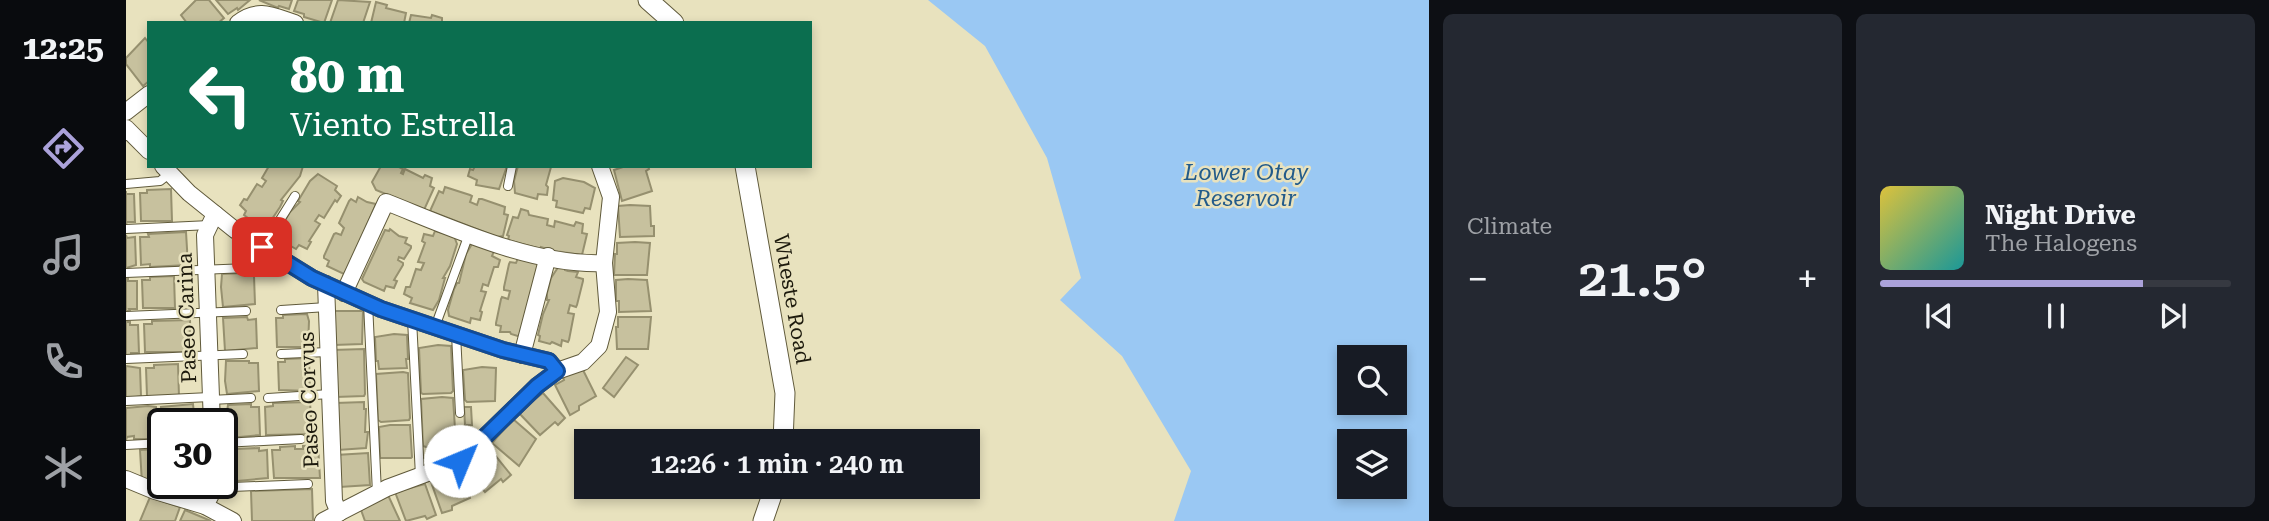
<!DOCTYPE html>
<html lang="en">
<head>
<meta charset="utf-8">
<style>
  body { margin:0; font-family:"Roboto Serif",serif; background:#242831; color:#f1f3f6; height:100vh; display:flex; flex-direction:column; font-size:26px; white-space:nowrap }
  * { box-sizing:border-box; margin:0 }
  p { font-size:23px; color:#9ea1a6 }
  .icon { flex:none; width:38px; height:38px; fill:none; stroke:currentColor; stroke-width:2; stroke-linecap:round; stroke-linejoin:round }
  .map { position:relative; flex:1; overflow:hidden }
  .details { display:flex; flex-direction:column; gap:14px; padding:14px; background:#0d0f14; width:840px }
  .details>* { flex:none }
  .top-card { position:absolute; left:21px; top:21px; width:665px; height:147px; border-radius:0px; box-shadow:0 4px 10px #0003; background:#0b6e4f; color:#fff; overflow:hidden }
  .fabs { position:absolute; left:1211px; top:345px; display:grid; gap:14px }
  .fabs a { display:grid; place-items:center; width:70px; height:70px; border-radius:0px; background:#171b24; box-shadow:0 4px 10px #0003; font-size:35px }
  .speed { position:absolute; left:21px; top:408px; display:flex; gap:14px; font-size:35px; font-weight:700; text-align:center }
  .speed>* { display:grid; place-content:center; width:91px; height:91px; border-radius:50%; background:#171b24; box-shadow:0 4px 10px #0003; line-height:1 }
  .speed .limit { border:4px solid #111; border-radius:10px; background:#fff; color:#111 }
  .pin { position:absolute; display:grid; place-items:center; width:60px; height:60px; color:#fff; margin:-30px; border-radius:14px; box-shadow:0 4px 10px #0006 }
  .me { position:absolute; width:77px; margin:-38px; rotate:45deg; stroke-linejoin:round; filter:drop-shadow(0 0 5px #0008) }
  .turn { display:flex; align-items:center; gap:24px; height:147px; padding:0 28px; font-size:32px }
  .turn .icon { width:91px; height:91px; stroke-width:2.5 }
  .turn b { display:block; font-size:49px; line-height:60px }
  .big { font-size:52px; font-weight:600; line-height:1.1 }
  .details .widget { flex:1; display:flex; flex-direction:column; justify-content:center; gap:10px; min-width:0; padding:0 24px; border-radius:10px; background:#242831 }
  .song { display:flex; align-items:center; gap:21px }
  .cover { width:84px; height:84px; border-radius:10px; background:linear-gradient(135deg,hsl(50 70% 55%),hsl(180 70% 35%)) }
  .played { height:7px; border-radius:4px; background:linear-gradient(90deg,#aba2da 75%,#363941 75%) }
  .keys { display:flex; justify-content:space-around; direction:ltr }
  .heat { display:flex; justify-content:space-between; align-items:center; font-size:38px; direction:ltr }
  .details .tiles { flex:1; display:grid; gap:14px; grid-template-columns:repeat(2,1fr) }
  .trip { position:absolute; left:448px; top:429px; width:406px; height:70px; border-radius:0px; background:#171b24; box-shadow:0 4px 10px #0003; font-weight:600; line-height:70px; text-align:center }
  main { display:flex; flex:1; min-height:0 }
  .dock { display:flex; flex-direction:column; width:126px; justify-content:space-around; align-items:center; background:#090b0e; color:#9ea1a6 }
  .dock .icon { width:49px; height:49px }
  .dock .active { color:#aba2da }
  .dock b { font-size:32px; color:#f1f3f6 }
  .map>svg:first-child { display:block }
  .water { fill:#9ac8f3; fill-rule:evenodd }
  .building { fill:#c7c19e; stroke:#96906f; stroke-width:2 }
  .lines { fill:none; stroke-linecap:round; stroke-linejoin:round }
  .service-casing { stroke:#605a3b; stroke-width:10 }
  .minor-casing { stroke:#605a3b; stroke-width:18 }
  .tertiary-casing { stroke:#605a3b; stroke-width:21 }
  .service { stroke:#fff; stroke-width:8 }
  .minor { stroke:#fff; stroke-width:16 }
  .tertiary { stroke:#fff; stroke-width:19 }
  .route-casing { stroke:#114b97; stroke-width:18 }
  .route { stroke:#1a73e8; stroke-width:12 }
  .labels { text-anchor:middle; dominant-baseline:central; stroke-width:5; stroke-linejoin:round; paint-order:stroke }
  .street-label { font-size:21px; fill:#1d1a0d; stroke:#e8e2be }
  .water-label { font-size:23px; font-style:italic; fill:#235b8a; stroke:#e8e2be }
</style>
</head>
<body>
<main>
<nav class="dock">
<b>12:25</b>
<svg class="icon active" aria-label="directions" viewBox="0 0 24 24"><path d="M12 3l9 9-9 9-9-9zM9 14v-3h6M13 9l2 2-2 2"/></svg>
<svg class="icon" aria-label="music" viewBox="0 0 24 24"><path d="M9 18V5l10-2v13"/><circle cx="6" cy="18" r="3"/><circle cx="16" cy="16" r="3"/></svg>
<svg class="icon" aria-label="phone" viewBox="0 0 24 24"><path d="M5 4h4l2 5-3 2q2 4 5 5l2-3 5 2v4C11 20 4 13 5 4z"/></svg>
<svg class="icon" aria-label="climate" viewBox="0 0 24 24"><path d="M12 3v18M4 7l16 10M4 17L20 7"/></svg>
</nav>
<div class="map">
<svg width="1303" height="521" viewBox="0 0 1303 521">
  <rect width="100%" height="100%" fill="#e8e2be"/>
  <path class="water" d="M802 0H1303V521H1048L1065 471 996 356 934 300 955 278 921 158 859 46ZM1223 357H1269V402H1223ZM1223 441H1269V486H1223Z"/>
  <g class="building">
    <polygon points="70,0 83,0 98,18 92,23 61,23 55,15"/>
    <polygon points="90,0 124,0 112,10 111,8 102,14"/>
    <polygon points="133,0 166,0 163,9 153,6 152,8"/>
    <polygon points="172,0 206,0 198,23 178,17 178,14 168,11"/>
    <polygon points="212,0 244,2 237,23 204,23"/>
    <polygon points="250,2 261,5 260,8 280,13 278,23 245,23"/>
    <polygon points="285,15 305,18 306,15 316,18 316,23 283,23"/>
    <polygon points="19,38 23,43 23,81 17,86 0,64 0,58"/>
    <polygon points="143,166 177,166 174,176 155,200 157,201 154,207 146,219 135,228 118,215 120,211 114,205 118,199 121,200 131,184 136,187 140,181 136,178"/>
    <polygon points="255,166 271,166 277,169 275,173 277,174 279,169 297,178 299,175 306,178 304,186 308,188 298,210 250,190 246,182"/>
    <polygon points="349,166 381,166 373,189 350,185 351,180 342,176 344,169 347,170"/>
    <polygon points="392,166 425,167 420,185 422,187 421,195 412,194 411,199 389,193 388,181"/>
    <polygon points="500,166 522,166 523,169 520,171 526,191 496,201 488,170"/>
    <polygon points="192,174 211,186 209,190 215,196 211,202 209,200 198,218 193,215 189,221 194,224 183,241 185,242 181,249 173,245 170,249 151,238 153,233 152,232 164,212 174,202 172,201 184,181"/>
    <polygon points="437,178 458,182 469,188 464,209 459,208 457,213 430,207 431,201 427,200 429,181"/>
    <polygon points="319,187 344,195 346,196 344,202 351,205 353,199 356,199 379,207 378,214 382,215 377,236 371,237 304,211 313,191 317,193"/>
    <polygon points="45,189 46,221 15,221 14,193 21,193 21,190"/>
    <polygon points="0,191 0,194 8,194 9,222 1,222 0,224"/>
    <polygon points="232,197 241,202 250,204 220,275 201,266 203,261 198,258 198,256 208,234 210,233 215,235 218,228 213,223 223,201 225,199 230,202"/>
    <polygon points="504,205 524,206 525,226 528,226 528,236 494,237 492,206"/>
    <polygon points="395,209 402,211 403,215 422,219 421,225 428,227 429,221 448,226 450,222 457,224 456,233 461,234 456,255 422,250 422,249 415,247 415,249 382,240 383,236 381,235 387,217 392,218"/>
    <polygon points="264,229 273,236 281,238 279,243 285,246 285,248 278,259 273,257 272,260 277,263 277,265 268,280 271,281 268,288 260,286 258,291 238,282 236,279 259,230 263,231"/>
    <polygon points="309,231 328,236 331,244 324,266 317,278 319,278 313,300 307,310 284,303 286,298 278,294 280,287 284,287 290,269 295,270 298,263 292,262 299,243 296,241 298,234 307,236"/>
    <polygon points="60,232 62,265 24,267 24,264 15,265 14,237 23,237 22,234"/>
    <polygon points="0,235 1,238 9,237 10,265 0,268"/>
    <polygon points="509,242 524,243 521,275 488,275 489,254 491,254 491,243"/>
    <polygon points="346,244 349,244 368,251 366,256 374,260 372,267 368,267 362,286 357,284 355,291 360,292 354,311 356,312 354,320 345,318 344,323 323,316 322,310 328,289 331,283 333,283 340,254"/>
    <polygon points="392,258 414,264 395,337 385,334 384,332 374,332 375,326 370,325 370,323 375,299 376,297 382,299 384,291 378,290 378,287 383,264 384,262 390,263"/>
    <polygon points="433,266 439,268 439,270 442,271 452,272 450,277 457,279 457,281 451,305 450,307 444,305 442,313 448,314 443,340 442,342 436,340 435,346 426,342 424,344 413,341 414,336 412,335 417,314 423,300 421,300 421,293 425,278"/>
    <polygon points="119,273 119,276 128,276 129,304 97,307 95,287 96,274"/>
    <polygon points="48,276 49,308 17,308 16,280 24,280 24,277"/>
    <polygon points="0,278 2,278 2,281 11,281 11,309 3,309 4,311 0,311"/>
    <polygon points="502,279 521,280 525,311 493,312 493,301 490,301 490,280"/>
    <polygon points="210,311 237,311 236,344 208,345 204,312"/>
    <polygon points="181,314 183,321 182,347 151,347 150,318 157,318 157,315"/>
    <polygon points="121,317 122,320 130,319 131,348 99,351 97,318"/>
    <polygon points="492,317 525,317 522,349 491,349 490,327 492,327"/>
    <polygon points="64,320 65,352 19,352 18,324 26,324 26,321"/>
    <polygon points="0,322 4,322 4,325 12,325 13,353 5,353 5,355 0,355"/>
    <polygon points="268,334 281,335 282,359 280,359 281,368 253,369 252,361 250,361 249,337"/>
    <polygon points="312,345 325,346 327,391 325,393 297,394 295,393 293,348"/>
    <polygon points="238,349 239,394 238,396 210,397 206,350"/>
    <polygon points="500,357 512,365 488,397 477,388"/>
    <polygon points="183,358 184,391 153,390 152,362 159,362 159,359"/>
    <polygon points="100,361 123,361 123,363 132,363 133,391 101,394 99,381"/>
    <polygon points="52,364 53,397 21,396 20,368 28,368 28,365"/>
    <polygon points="0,366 14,368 15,396 0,399"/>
    <polygon points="356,367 370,368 369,401 341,402 339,400 337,370"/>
    <polygon points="456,368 470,396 453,406 453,410 444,415 429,385 438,380 437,377"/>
    <polygon points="277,372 282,373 284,418 283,420 255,422 252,420 250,374"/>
    <polygon points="417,393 439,418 432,425 429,422 414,435 392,412"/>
    <polygon points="316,397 327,398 330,444 300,447 297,446 295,399"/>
    <polygon points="184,402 186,434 140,435 139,407 147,406 147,403"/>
    <polygon points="238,402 238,409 240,409 239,432 242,432 240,448 212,450 210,403"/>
    <polygon points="67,404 69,424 37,424 36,435 35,407"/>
    <polygon points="125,404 125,407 133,407 134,435 103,438 100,418 102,405"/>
    <polygon points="22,406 30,407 31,436 24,436 23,439 8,439 8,436 1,437 0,440 0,408"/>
    <polygon points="338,407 345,407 346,425 339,425"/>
    <polygon points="387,419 410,439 393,466 366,443"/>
    <polygon points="264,425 284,425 286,457 285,458 254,458 253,427"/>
    <polygon points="192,445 194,478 148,478 146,450 154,450 154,447 169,446 169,449 177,449 177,446"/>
    <polygon points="133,448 133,451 141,450 142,478 111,481 108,462 109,449"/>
    <polygon points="30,449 37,451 37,479 32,479 32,482 16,483 14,450"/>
    <polygon points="364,449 385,475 377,482 375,479 359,492 338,467 355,454 356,456"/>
    <polygon points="242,453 244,485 214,487 210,455"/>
    <polygon points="333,469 344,498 326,506 326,510 316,513 305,482 315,478 314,476"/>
    <polygon points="299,484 310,515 301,519 299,516 280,521 269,492"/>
    <polygon points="186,489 187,521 126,521 125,491"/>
    <polygon points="262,495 274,521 239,521 235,510"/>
    <polygon points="24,497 54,507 49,521 14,521"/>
    <polygon points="59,510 85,521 54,521"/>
  </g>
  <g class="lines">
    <g class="service-casing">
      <g id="service">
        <polyline points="0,184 34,181 43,174"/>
        <polyline points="382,186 386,166"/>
        <polyline points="0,229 84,225"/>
        <polyline points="137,247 169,196"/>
        <polyline points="0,273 122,268"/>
        <polyline points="242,303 251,493"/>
        <polyline points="155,310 201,307"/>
        <polyline points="0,316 120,311"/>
        <polyline points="286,319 294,476"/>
        <polyline points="309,327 343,234"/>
        <polyline points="330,334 334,413"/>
        <polyline points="155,354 202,352"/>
        <polyline points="0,359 117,354"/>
        <polyline points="142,398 204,394"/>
        <polyline points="84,400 125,398"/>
        <polyline points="0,401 84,397"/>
        <polyline points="96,443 175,439"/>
        <polyline points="0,445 37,443"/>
        <polyline points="91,483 106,487 182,484"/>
      </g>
    </g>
    <g class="minor-casing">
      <g id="minor">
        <path d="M112 23C132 7 147 16 169 23"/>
        <polyline points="0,112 23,94"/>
        <polyline points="0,128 23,151"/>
        <polyline points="37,166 63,193 109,230 186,278 255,309 377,350 423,361 431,371"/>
        <polyline points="200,284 208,501 213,513"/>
        <path d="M218 293 260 202C326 228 407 266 478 263"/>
        <polyline points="396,355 422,256"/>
        <polyline points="86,424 79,235 89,214"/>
        <polyline points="0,479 29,491 79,506 107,521"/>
        <polyline points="79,506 91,483"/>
        <polyline points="197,521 261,488 334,461 411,386 431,371 457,362 473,346 482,312 478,263 485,197 474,166"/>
      </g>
    </g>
    <g class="tertiary-casing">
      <g id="tertiary">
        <polyline points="522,0 548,23"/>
        <polyline points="619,166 659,393 657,441"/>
        <polyline points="637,521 649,486"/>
      </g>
    </g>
    <use href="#service" class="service"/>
    <use href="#minor" class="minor"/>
    <use href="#tertiary" class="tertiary"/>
  </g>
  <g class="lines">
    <g class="route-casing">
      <polyline id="route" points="136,247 186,278 255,309 377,350 423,361 431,371 411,386 334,461"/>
    </g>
    <use href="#route" class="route"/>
  </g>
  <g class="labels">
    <g class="street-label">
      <text transform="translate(666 299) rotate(80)">Wueste Road</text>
      <text transform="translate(61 318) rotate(-92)">Paseo Carina</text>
      <text transform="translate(183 400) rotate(-92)">Paseo Corvus</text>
    </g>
    <g class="water-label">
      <text x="1120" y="172">Lower Otay<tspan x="1120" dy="26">Reservoir</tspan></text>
    </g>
  </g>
</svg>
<div class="fabs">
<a><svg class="icon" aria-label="search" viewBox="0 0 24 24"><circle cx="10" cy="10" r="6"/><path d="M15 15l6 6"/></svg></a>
<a><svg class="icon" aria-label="layers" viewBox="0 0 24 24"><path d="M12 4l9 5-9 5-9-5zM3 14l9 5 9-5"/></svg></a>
</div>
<div class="speed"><div class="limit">30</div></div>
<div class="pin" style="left:136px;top:247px;background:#d93025"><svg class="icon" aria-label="arrive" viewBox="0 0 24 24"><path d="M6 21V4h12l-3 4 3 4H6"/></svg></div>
<svg class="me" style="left:334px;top:461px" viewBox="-20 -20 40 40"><circle r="19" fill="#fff"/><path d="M0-13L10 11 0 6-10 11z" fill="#1a73e8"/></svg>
<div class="trip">12:26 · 1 min · 240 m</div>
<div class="top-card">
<div class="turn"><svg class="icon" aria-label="left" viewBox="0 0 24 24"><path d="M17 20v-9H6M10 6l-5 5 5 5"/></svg><div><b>80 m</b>Viento Estrella</div></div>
</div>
</div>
<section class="details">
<div class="tiles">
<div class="widget"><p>Climate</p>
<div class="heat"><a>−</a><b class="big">21.5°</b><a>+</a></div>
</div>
<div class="widget">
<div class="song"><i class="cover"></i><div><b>Night Drive</b><p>The Halogens</p></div></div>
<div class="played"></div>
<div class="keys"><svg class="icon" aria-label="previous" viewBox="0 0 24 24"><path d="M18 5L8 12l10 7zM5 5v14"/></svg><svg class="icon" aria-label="pause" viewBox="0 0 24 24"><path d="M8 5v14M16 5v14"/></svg><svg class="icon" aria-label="next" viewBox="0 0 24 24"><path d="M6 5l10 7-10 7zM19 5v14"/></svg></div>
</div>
</div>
</section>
</main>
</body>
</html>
